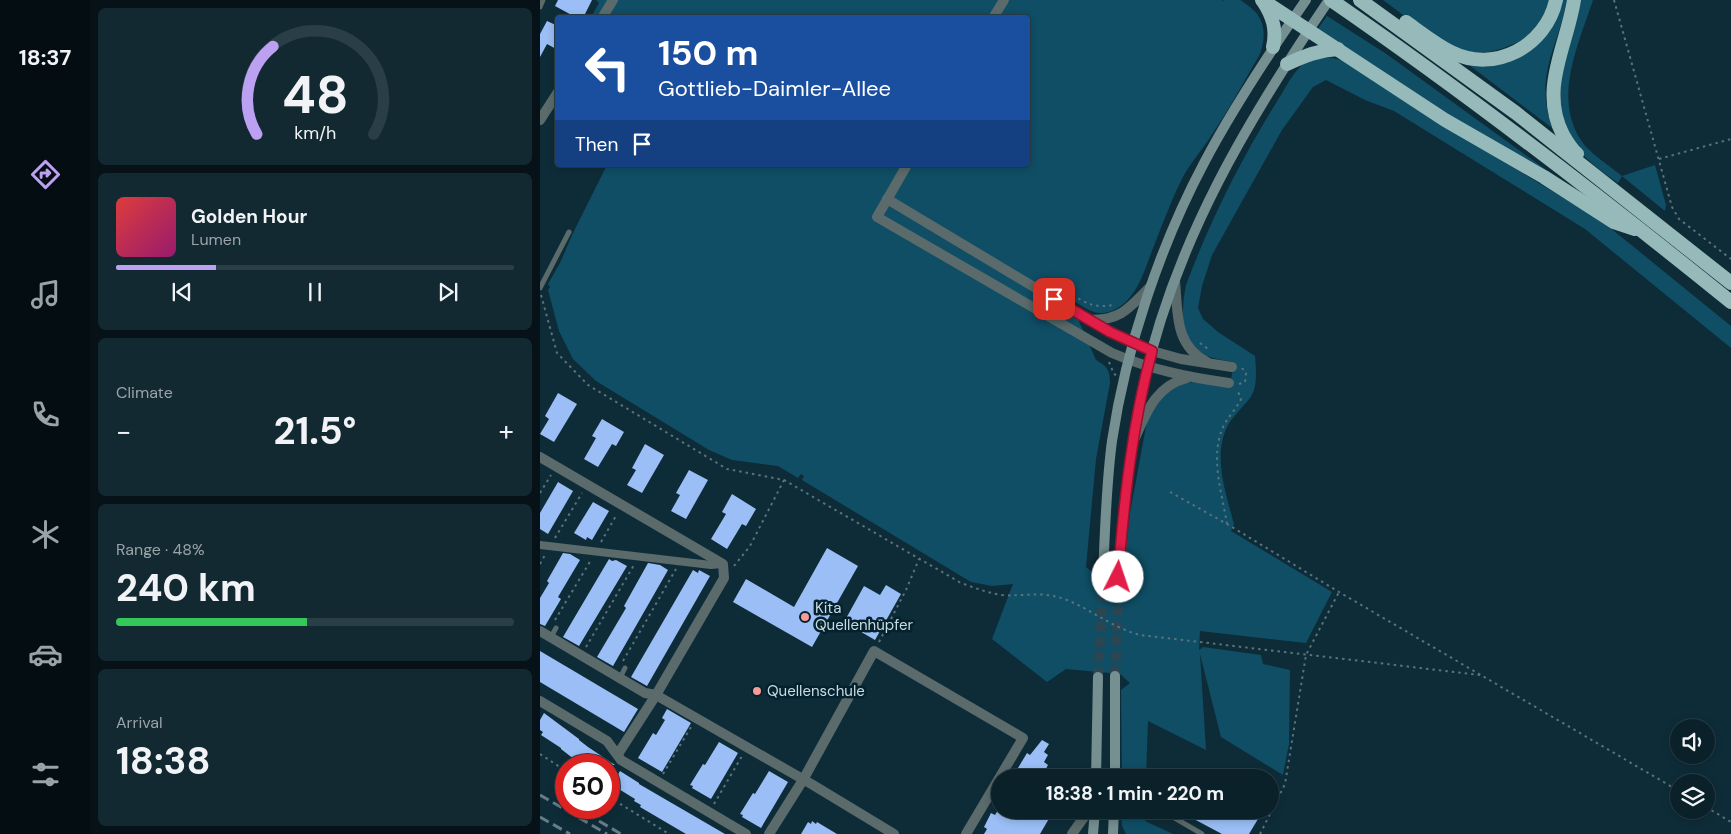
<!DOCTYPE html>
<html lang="en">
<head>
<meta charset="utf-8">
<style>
  body { margin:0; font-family:"DM Sans",sans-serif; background:#132932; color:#f1f3f6; height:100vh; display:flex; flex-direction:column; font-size:19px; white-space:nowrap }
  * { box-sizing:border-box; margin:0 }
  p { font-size:16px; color:#99a3a8 }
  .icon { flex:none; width:28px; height:28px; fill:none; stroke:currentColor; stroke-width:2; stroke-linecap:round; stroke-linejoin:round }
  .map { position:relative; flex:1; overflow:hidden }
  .drawer { display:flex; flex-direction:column; gap:8px; padding:8px; background:#061217; width:450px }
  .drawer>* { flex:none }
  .hud { position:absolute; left:15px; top:15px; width:475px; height:152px; border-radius:5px; box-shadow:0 2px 8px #0003,0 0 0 1px #2a3e47; background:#1a4fa0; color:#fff; overflow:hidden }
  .fabs { position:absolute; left:1130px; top:719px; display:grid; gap:10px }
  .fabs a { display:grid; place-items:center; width:45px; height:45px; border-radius:50%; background:#0a212a; box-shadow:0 2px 8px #0003,0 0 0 1px #2a3e47; font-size:25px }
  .speed { position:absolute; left:15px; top:754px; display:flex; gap:10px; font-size:25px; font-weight:700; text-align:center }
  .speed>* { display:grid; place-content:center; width:65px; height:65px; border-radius:50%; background:#0a212a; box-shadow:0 2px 8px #0003,0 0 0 1px #2a3e47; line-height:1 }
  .speed .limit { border:8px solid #d22; background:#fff; color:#111 }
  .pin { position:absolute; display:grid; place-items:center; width:42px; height:42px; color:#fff; margin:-21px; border-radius:10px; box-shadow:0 2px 8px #0006 }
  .me { position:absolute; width:55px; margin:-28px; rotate:4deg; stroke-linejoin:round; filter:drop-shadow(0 0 4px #0008) }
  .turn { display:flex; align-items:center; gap:18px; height:105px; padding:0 20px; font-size:22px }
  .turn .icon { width:65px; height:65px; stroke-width:2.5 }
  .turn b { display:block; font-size:35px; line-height:42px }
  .then { display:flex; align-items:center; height:48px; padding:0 20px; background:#0003; gap:10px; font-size:19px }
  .big { font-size:38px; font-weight:700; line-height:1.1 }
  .drawer .card { flex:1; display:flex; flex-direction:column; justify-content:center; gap:8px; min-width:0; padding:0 18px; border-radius:8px; background:#132932 }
  .drawer .dial { align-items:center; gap:0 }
  .dial svg { height:130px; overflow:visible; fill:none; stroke:#2a3e47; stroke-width:7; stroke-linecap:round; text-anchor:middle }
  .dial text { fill:#f1f3f6; stroke:none }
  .song { display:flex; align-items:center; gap:15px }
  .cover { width:60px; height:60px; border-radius:8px; background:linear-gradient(135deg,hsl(0 70% 55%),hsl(320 70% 35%)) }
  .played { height:5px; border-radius:2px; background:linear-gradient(90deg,#bca0f2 25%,#2a3e47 25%) }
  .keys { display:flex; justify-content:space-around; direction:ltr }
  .heat { display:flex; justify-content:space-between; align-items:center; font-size:28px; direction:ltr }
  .charge { height:8px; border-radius:4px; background:linear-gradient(90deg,#34c759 48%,#2a3e47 0) }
  .trip { position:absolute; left:451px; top:769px; width:288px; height:50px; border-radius:25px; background:#0a212a; box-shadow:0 2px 8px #0003,0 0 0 1px #2a3e47; font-weight:700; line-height:50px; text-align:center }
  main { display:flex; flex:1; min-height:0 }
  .tabs { display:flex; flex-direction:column; width:90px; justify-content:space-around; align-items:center; background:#040d11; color:#99a3a8 }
  .tabs .icon { width:35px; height:35px }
  .tabs .selected { color:#bca0f2 }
  .tabs b { font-size:22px; color:#f1f3f6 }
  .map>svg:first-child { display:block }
  .green { fill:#0f4e65 }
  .building { fill:#9abef5 }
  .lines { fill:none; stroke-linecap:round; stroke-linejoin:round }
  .secondary-tunnel { stroke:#2a4652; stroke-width:10; stroke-dasharray:10 5; stroke-linecap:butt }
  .path { stroke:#59727c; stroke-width:2; stroke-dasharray:2.5 4; stroke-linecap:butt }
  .service { stroke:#5b6a6a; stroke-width:5 }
  .pedestrian { stroke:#5b6a6a; stroke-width:8 }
  .minor { stroke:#5b6a6a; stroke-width:10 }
  .secondary { stroke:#768f90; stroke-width:10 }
  .trunk { stroke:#96b9b9; stroke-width:14 }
  .rail { stroke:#657d87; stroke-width:3; stroke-dasharray:10 5; stroke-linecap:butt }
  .route-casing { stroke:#92132f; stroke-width:12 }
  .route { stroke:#e11d48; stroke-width:9 }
  .poi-dot { fill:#f59b98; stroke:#04222e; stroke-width:2 }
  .labels { text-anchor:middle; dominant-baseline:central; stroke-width:5; stroke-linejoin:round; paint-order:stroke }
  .poi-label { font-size:15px; fill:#c9dae2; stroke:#04222e; text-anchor:start }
</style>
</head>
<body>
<main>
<nav class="tabs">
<b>18:37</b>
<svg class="icon selected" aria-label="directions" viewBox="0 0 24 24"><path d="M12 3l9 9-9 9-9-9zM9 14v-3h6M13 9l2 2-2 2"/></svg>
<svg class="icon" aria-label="music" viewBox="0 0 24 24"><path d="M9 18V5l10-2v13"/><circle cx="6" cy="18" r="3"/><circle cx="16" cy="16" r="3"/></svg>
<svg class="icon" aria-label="phone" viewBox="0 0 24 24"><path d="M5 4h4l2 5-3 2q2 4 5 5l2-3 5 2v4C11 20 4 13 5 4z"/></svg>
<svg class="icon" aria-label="climate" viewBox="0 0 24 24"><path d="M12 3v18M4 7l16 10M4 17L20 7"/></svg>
<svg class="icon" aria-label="car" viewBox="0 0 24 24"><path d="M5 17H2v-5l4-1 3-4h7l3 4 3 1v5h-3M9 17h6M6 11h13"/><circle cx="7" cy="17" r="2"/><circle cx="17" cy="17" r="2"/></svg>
<svg class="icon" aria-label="filters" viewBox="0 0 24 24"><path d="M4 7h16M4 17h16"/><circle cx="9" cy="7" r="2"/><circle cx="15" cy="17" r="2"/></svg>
</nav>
<section class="drawer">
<div class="card dial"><svg viewBox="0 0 100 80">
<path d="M14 69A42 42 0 1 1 86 69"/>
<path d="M14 69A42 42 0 0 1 24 15" stroke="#bca0f2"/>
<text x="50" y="56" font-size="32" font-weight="700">48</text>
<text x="50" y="72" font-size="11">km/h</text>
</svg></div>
<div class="card">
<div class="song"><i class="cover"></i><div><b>Golden Hour</b><p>Lumen</p></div></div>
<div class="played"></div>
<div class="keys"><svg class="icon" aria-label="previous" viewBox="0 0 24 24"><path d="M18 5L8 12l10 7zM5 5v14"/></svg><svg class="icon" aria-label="pause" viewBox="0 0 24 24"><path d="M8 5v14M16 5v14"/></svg><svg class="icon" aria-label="next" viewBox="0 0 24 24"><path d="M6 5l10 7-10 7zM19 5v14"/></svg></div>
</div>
<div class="card"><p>Climate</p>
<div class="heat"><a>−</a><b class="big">21.5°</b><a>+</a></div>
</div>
<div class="card"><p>Range · 48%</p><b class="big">240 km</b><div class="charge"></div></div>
<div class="card"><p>Arrival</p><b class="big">18:38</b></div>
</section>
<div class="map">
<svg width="1191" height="834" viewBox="0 0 1191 834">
  <rect width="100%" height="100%" fill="#0e2c38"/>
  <g class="green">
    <path d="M56 0H682L685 2 683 0C688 0 695 0 700 0 703 1 707 5 710 7 726 19 726 37 720 54 704 81 689 110 671 136 662 150 651 162 643 177 632 198 624 221 615 243 605 267 599 298 574 310 554 319 545 306 529 299L556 360C567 366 570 370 570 383L556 459 546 567 558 577 583 580 591 571 592 559 585 558 590 513 607 421 616 401 631 390 644 383 655 382 690 386 694 362C682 360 666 358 656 350 639 335 642 305 646 285 670 221 700 161 736 103 744 91 751 75 762 65 776 53 794 57 809 63L900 123 1063 222 1191 326V348L1045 229 854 111 825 100 786 80 773 87 742 130 672 255 662 286 658 308 663 319 678 332 715 356C716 369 718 387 710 398 703 407 694 415 688 425 672 455 686 494 694 524L691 531 792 592 766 643 660 631 659 650 663 647 721 655 723 664 750 670 749 744 743 775 681 737 660 654 666 750 608 721 606 777H582L581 690 590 683 580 674 526 669 507 682 452 639 473 584 452 586 431 582 262 480 264 476 261 474 258 478 238 466 192 460 169 450 56 381 33 359 19 331 8 290 10 287 8 284 20 263 33 233 67 165H488V18L51 17 59 3Z"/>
    <path d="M843 0H1009C1003 20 991 38 971 45 959 50 946 54 933 52 899 48 870 19 843 0Z"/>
    <path d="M1021 0H1027C1023 27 1009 52 1006 79 1004 96 1007 112 1012 128L925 62 970 60Z"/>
    <path d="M1039 0H1053C1038 46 1012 99 1043 143 1050 153 1071 167 1082 176L1115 165 1126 205 1125 211 1082 176 1078 183C1065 174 1053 165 1042 154 1026 137 1014 105 1018 82 1022 56 1032 26 1039 0Z"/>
    <polygon points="787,16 845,53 1012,174 957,146 777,30"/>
    <polygon points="581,810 609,810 605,821 633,834 586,834 582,826"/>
  </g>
  <g class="building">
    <polygon points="18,0 52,0 43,18 37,18 15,6"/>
    <polygon points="7,21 18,26 18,50 7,44 0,57 0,34"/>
    <polygon points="18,393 37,404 14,442 0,434 9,419 5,416"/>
    <polygon points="62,419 84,432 76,446 72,444 58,467 44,459 56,438 52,436"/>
    <polygon points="105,444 124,455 102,493 87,485 96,470 92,468"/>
    <polygon points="149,470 168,480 146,519 131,511 140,495 136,493"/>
    <polygon points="18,482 33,491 8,534 0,529 0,513"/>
    <polygon points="192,494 216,509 206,526 202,524 187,549 171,539 186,514 182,512"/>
    <polygon points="53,502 69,511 52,540 47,537 46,540 34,533"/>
    <polygon points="287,548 318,566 272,647 193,602 206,579 254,607"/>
    <polygon points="23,553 30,554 40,560 18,597 21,599 5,626 0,624 0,598 9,583 7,581"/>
    <polygon points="69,559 72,561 76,560 87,566 39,646 23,637"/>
    <polygon points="108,563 120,565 128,570 73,666 57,657 86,608 84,606"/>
    <polygon points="153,570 158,573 159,570 170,576 107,686 91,677"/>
    <polygon points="346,585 361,594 335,640 304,622 324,586 340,595"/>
    <polygon points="0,651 98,709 84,732 0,682"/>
    <polygon points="127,709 151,723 122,772 98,758 113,733 116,735 125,720 122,718"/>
    <polygon points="4,713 39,739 39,740 48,747 75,765 44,765 30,756 21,749 21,748 1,735 3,732 0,730 0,720"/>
    <polygon points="502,740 509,744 504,752 508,755 504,762 508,765 501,778 477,778 481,770 478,768 487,753 490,755"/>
    <polygon points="179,742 198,753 171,799 152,788 153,786 150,785 163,764 165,765"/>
    <polygon points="69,771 77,776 80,771 99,783 99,784 185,834 146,834 100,807 101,805 94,801 95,799 69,783"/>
    <polygon points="229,771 248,782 221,828 202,817 203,815 200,814 213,793 215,794"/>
    <polygon points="458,810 514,810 500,834 444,834 447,829 444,827 451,813 455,815"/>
    <polygon points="637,810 703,810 718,819 709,834 682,834"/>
    <polygon points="272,821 276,824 277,822 297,834 261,834 268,822 271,824"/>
  </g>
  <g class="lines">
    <g class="secondary-tunnel">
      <polyline points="575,676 579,577"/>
      <polyline points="558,677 563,577"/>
    </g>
    <g class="path">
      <polyline points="1074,0 1132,207 1139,219 1191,259"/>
      <polyline points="1119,159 1191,139"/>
      <path d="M527 294 530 293C547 304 553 308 574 305"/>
      <path d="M1 295 17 353 48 385 187 469 244 480 421 583C435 588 448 593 462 595 486 597 501 590 527 600 552 610 573 628 600 635L940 675"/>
      <polyline points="660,343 668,349"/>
      <polyline points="569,362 574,374 576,375"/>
      <polyline points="699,384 705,382 706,373 702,368"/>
      <polyline points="630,492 687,524 799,592 1139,791"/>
      <polyline points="0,493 11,475"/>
      <path d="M687 524C682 493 669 455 684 425 689 416 696 409 701 399L697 389"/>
      <polyline points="15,538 42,493"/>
      <polyline points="61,542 77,514"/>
      <polyline points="0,564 5,555"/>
      <polyline points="194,566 210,546 244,480"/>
      <polyline points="15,620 51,560"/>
      <polyline points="339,642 366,590 379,559"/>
      <polyline points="46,647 94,565"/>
      <polyline points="83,661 136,569"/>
      <polyline points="0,754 26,771"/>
      <polyline points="123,774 151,727"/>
      <polyline points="69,788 71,784"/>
      <polyline points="69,797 129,834"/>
      <polyline points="174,804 202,756"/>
      <polyline points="1166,807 1191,822"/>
      <polyline points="720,834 745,784 766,655 799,592"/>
    </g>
    <g class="service">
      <polyline points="0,7 3,0"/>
      <polyline points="0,288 29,232"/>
      <polyline points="11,637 16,628"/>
      <polyline points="80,678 85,668"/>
      <polyline points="621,810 662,834"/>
    </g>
    <polyline class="pedestrian" points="0,545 171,565 182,564"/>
    <g class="minor">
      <polyline points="62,18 73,0"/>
      <polyline points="453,18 464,0"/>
      <polyline points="0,120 18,92"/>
      <path d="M367 165 337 217 572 353C612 370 647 377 689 383"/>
      <polyline points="347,199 549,320 594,344 612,351 641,359 692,367"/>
      <path d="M635 281C638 312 634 345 667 362"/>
      <path d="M551 320C582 320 590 307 610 287"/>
      <path d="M595 438C607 411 616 386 647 378"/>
      <polyline points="0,457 183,564 184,578 116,695 78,754"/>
      <polyline points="0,631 105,693 116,695 273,785 354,834"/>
      <polyline points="0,701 67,741 81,760 206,834"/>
      <polyline points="229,834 263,780 334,651 483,738 426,834"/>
      <polyline points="532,834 549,810"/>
    </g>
    <g class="secondary">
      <path d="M563 577C565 531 566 486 572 441 586 347 620 246 664 163 694 106 730 52 766 0"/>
      <path d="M579 577C583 513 589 449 603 386 635 241 707 121 789 0"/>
      <polyline points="556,778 558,677"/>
      <polyline points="575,778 575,676"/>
      <polyline points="553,834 555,810"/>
      <polyline points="573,834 574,810"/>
    </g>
    <g class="trunk">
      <polyline points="722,0 905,120 1004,177 1074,222 1095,229"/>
      <path d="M791 0C929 95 1061 197 1191 302"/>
      <polyline points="820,0 976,113 1191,283"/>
      <path d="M1034 0C1027 46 999 89 1023 135 1027 142 1031 149 1037 154"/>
      <path d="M723 1C733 16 737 30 733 47"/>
      <path d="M866 22C880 32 895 44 911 52 955 74 1006 46 1016 0"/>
      <path d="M747 64C764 56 779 50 798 49"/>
    </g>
    <g class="rail">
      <polyline points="0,795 67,834"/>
      <polyline points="0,817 30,834"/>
      <polyline points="59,821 81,834"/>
    </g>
  </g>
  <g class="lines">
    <g class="route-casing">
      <path id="route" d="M514 299 570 332 612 351C592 425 584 501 578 577"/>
    </g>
    <use href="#route" class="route"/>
  </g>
  <g class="poi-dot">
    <circle cx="265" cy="617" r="5"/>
    <circle cx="217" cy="691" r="5"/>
  </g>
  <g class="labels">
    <g class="poi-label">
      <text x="275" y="608">Kita<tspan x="275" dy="17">Quellenhüpfer</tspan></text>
      <text x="227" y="691">Quellenschule</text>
    </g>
  </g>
</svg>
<div class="fabs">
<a><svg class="icon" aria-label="sound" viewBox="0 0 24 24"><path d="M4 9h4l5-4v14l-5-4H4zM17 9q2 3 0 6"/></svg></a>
<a><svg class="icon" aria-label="layers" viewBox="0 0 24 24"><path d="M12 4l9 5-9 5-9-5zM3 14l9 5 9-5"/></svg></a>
</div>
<div class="speed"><div class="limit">50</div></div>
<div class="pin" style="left:514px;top:299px;background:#d93025"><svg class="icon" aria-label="arrive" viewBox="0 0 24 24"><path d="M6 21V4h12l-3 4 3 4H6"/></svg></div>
<svg class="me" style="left:578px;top:577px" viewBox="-20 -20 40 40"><circle r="19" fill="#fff"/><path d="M0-13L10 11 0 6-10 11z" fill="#e11d48"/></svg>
<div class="trip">18:38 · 1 min · 220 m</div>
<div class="hud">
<div class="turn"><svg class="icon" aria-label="left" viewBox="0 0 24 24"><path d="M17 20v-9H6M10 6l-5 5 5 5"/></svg><div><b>150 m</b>Gottlieb-Daimler-Allee</div></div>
<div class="then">Then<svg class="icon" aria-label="arrive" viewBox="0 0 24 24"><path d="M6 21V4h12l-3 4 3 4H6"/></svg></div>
</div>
</div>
</main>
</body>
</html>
